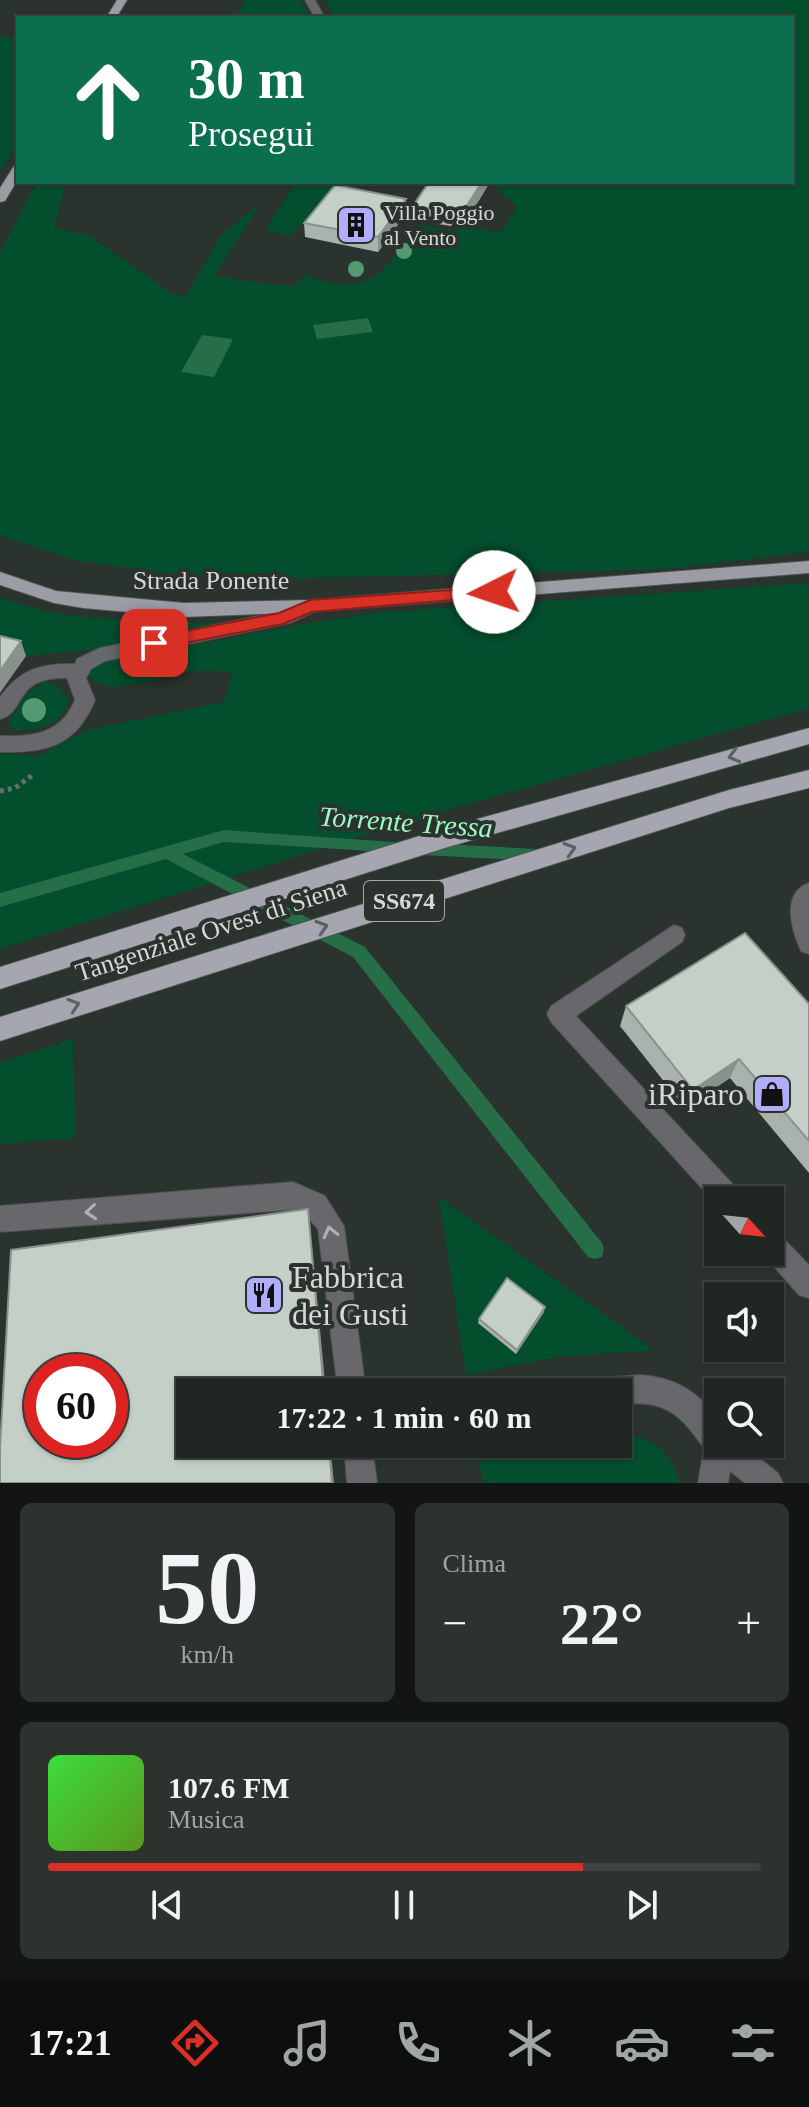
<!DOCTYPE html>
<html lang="it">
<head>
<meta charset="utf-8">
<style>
  body { margin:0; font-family:"Times New Roman",serif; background:#2d322f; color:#f1f3f6; height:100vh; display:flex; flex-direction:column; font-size:30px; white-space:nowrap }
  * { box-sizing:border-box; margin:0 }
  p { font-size:26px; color:#a2a5a5 }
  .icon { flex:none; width:44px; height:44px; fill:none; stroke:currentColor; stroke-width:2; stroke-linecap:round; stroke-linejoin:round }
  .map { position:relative; height:1483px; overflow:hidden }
  .panel { display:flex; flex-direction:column; gap:20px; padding:20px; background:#121513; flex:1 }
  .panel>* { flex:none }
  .guide { position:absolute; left:16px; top:16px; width:778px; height:168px; border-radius:0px; box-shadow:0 2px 6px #0004,0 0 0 2px #3d4340; background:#0b6e4f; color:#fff; overflow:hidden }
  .needle { width:52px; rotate:117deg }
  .fabs { position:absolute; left:704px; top:1186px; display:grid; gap:16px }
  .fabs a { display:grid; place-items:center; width:80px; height:80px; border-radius:0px; background:#202622; box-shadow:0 2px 6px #0004,0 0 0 2px #3d4340; font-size:40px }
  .speed { position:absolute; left:24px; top:1354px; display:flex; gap:16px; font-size:40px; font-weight:700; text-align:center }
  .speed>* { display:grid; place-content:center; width:104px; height:104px; border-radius:50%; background:#202622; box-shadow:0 2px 6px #0004,0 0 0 2px #3d4340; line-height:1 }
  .speed .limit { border:12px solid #d22; background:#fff; color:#111 }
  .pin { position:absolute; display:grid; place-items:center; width:68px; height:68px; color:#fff; margin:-34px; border-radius:16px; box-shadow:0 4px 12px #0006 }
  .me { position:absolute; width:88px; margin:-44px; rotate:266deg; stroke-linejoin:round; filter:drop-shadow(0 0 6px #0008) }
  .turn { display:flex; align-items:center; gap:28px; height:168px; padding:0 40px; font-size:36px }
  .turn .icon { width:104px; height:104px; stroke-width:2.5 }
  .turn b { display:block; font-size:56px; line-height:68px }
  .big { font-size:60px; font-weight:700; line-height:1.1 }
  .panel .tile { flex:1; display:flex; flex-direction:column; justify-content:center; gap:12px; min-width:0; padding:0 28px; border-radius:12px; background:#2d322f }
  .panel .dial { align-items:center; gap:0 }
  .dial b { font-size:104px; line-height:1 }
  .song { display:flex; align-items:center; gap:24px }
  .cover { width:96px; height:96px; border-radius:12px; background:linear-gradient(135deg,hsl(120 70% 55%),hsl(90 70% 35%)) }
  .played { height:8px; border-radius:4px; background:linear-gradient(90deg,#d93025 75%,#3d4340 75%) }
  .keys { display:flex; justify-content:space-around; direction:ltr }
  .heat { display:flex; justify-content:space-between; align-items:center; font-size:44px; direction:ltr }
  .panel .tiles { flex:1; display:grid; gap:20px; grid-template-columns:1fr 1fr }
  .tile:last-child { grid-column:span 2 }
  .trip { position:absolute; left:176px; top:1378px; width:456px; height:80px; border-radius:0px; background:#202622; box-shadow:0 2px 6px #0004,0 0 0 2px #3d4340; font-weight:700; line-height:80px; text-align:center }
  .dock { display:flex; height:128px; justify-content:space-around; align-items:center; background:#0d0f0e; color:#a2a5a5 }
  .dock .icon { width:56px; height:56px }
  .dock .selected { color:#d93025 }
  .dock b { font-size:36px; color:#f1f3f6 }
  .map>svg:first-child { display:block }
  .green { fill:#024e2d }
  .water { fill:#266e48 }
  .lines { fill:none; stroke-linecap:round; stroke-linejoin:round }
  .stream { fill:#266e48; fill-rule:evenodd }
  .service-casing { stroke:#4a514c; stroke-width:2 }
  .primary-casing { stroke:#4a514c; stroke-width:2 }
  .trunk-casing { stroke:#4a514c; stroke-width:2 }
  .path { stroke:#6a716d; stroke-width:5; stroke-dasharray:4 4; stroke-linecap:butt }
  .service { fill:#67676c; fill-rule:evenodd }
  .primary { fill:#9c9ca5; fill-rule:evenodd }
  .trunk { fill:#a6a6b0; fill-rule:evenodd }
  .tree { fill:#539972 }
  .wall { fill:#a9b2ac }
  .shaded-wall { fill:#89918c }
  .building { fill:#c4cfc8; stroke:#89918c; stroke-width:2; fill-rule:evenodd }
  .oneway { stroke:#5c6162 }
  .oneway2 { stroke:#aeb2b2 }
  .route { fill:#d93025; stroke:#8d1f18; stroke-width:2 }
  .labels { text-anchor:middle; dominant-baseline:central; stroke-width:8; stroke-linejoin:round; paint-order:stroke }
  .far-poi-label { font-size:22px; fill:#d5dad7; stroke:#2b332e; text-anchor:start }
  .shield { fill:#2b332e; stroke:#a2a8a4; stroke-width:2 }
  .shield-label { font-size:24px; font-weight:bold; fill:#d5dad7 }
  .street-label { font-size:26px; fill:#d5dad7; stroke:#2b332e }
  .water-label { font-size:28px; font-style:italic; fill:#9dfac3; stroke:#2b332e }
  .near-poi-label { font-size:32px; fill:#d5dad7; stroke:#2b332e; text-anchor:end }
</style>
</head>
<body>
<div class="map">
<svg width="809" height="1483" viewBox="0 0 809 1483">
  <rect width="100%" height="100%" fill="#2b332e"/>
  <g class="green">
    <polygon points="245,0 300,0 311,18 238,18 236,15"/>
    <path d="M325 0H809V552L667 569 268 579 172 574 77 561 0 536V253L37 182H66L55 227 90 236 174 295 186 296 220 236 261 203 214 276 292 287 307 274C325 286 360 289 378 274 393 261 405 240 418 225L458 231 461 226 501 232 517 207 492 184 494 182H792V18H336Z"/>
    <polygon points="0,36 18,38 18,144 0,171"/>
    <polygon points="297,182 341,182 344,188 329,194 290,236 269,232 266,228"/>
    <path d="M809 583V708L426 816 0 949V753L39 756 87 730 224 702 232 673C221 671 206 670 195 671 171 674 100 703 88 672L96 663 320 621 386 612Z"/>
    <polygon points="0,598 52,613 104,619 243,624 198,628 100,649 26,656 0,650"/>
    <path d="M44 682 57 686 69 700C60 727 40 729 14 731L9 722 27 693Z"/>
    <polygon points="73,1039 76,1138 0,1144 0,1063"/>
    <polygon points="439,1197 654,1350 557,1357 466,1375"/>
    <path d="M618 1435C651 1435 671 1450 680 1483H483L477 1449 528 1444H618Z"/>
  </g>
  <g class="water">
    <polygon points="368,318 373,332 317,339 313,325"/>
    <polygon points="202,335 233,339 214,377 181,372"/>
  </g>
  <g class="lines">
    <g class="stream">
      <polygon points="224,830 407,843 409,847 407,851 402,853 224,842 183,854 365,947 602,1243 604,1250 602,1257 595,1259 588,1257 353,957 166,859 0,907 0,893"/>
      <polygon points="422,843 537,849 542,851 545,855 542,859 537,861 422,855 417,853 415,849 417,845"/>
    </g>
    <g class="service-casing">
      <g id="service">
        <polygon points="305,0 315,0 325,18 315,18"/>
        <path d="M310 600 316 601 319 606 316 611 290 623 105 661 91 669 86 678 95 700C76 746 47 753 0 752V736C33 737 61 734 75 700L67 678C12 677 28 711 0 719V697C20 669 41 663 75 664L77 659 100 648 279 612Z"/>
        <path d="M809 883V954L801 951C792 931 780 893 809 883Z"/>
        <polygon points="674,925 682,928 685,935 682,942 576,1016 739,1191 743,1200 718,1200 718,1206 551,1022 547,1014 551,1006"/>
        <polygon points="293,1182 325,1196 344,1226 366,1392 338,1392 318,1229 300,1209 0,1232 0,1206"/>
        <polygon points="770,1230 779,1234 809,1265 809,1298 799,1295 761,1252 770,1252"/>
        <path d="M640 1375C674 1377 698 1391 718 1419V1444H742L778 1473 783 1483H745L730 1471 728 1483H698L704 1448C678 1411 664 1400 618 1404V1392H585L589 1382 599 1378Z"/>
        <polygon points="344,1444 372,1444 377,1483 347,1483"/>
      </g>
    </g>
    <g class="primary-casing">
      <g id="primary">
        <polygon points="117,0 127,0 116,18 106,18"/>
        <polygon points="18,165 18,179 5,201 0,202 0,188 14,166"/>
        <polygon points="809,561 809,573 310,612 184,617 83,608 54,603 0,585 0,572 56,591 184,603 310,600"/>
      </g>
    </g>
    <g class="trunk-casing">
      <g id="trunk">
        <polygon points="809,728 809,744 448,847 0,989 0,967 448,827"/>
        <polygon points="809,770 809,788 729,808 0,1041 0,1017 729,790"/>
      </g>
    </g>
    <polyline class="path" points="0,791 15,788 34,774"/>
    <use href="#service" class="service"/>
    <use href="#primary" class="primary"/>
    <use href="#trunk" class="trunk"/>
  </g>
  <g class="tree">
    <circle cx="404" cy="251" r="8"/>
    <circle cx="356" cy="269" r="8"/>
    <circle cx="34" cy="710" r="12"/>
  </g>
  <g class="wall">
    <polygon points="429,182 490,182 464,225 453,223 451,226 413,220 413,206"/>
    <polygon points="406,199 406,213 378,252 305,237 304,223"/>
    <polygon points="809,1004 809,1173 730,1078 685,1108 620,1026 626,1006"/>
    <polygon points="544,1312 516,1354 478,1323 479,1319"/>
  </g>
  <g class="shaded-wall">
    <polygon points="482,182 490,182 464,225 464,210"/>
    <polygon points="406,199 406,213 378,252 378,237"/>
    <polygon points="454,208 453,223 451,226 452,212"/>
    <polygon points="21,641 26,656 0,693 0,671"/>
    <polygon points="739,1059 730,1078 685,1108 693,1090"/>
    <polygon points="308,1209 310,1225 326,1392 324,1392"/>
    <polygon points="545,1307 544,1312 516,1354 517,1350"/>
    <polygon points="329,1444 330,1444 334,1483 332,1483"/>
  </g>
  <g class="building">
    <polygon points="429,182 482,182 464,210 454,208 452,212 413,206"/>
    <polygon points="335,185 406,199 378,237 304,223"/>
    <polygon points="0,636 21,641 0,671"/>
    <polygon points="745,933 809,1004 809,1141 739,1059 693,1090 626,1006"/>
    <path d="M308 1209 324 1392H190V1444H329L332 1483H0V1449L11 1250ZM42 1372H110V1440H42Z"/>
    <polygon points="507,1278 545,1307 517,1350 479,1319"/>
  </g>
  <defs><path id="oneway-chevron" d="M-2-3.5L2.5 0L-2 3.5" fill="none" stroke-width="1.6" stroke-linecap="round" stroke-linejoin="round" transform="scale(2)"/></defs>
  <g class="oneway">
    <use href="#oneway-chevron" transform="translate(734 756) rotate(165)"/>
    <use href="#oneway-chevron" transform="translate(570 849) rotate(-17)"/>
    <use href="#oneway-chevron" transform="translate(322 927) rotate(-17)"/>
    <use href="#oneway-chevron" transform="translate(74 1005) rotate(-18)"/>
  </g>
  <g class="oneway2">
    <use href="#oneway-chevron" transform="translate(91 1212) rotate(175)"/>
    <use href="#oneway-chevron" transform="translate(330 1232) rotate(-104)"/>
  </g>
  <polygon class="route" points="494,587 500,588 503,592 500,596 312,612 283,624 154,649 145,643 154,637 279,613 310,600"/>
  <defs>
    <g id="building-square" transform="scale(2)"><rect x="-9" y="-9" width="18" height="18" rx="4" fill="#b1adfa" stroke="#2b332e"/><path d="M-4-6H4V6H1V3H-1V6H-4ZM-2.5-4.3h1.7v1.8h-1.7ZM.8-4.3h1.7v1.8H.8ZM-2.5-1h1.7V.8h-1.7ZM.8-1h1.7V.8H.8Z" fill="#111"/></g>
    <g id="shop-square" transform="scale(2)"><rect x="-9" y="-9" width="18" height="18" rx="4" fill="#b1adfa" stroke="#2b332e"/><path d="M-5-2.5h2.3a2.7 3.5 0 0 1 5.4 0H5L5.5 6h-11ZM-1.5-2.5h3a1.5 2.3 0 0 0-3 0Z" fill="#111"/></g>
    <g id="restaurant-square" transform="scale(2)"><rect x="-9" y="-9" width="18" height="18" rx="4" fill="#b1adfa" stroke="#2b332e"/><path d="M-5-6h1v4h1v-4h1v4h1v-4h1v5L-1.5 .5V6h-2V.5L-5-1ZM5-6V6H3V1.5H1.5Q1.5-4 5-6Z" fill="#111"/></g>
  </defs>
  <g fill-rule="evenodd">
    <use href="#building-square" x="356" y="225"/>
    <use href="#shop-square" x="772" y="1094"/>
    <use href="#restaurant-square" x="264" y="1295"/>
  </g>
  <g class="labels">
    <g class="far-poi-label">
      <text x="384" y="212">Villa Poggio<tspan x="384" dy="25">al Vento</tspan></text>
    </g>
    <rect class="shield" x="364" y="881" width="80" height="40" rx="6"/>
    <g class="shield-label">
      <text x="404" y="901">SS674</text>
    </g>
    <g class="street-label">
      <text x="211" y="580">Strada Ponente</text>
      <text transform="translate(211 930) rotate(-18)">Tangenziale Ovest di Siena</text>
    </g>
    <g class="water-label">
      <text transform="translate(406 822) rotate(4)">Torrente Tressa</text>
    </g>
    <g class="near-poi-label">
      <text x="744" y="1094">iRiparo</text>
      <text x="292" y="1277" text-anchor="start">Fabbrica<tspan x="292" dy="37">dei Gusti</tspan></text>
    </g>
  </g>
</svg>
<div class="fabs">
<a><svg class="needle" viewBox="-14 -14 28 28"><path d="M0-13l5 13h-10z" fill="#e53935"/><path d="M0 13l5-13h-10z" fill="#a2a5a5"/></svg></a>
<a><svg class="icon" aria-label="sound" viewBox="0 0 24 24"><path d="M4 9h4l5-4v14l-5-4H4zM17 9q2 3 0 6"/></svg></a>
<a><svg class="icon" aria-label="search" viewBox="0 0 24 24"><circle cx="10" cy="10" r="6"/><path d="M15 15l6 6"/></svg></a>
</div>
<div class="speed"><div class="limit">60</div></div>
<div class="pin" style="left:154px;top:643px;background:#d93025"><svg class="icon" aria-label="arrive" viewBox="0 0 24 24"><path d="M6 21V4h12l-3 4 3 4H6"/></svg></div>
<svg class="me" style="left:494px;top:592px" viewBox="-20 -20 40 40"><circle r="19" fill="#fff"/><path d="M0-13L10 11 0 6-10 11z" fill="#d93025"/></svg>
<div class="trip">17:22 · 1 min · 60 m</div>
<div class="guide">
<div class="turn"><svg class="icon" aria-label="ahead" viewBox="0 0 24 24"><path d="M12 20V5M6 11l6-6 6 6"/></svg><div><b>30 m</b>Prosegui</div></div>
</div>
</div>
<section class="panel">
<div class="tiles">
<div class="tile dial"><b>50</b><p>km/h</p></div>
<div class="tile"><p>Clima</p>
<div class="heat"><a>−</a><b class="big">22°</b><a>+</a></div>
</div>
<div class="tile">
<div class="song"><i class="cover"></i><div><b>107.6 FM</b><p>Musica</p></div></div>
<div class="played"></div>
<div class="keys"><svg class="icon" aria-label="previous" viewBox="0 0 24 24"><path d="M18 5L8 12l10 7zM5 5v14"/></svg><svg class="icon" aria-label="pause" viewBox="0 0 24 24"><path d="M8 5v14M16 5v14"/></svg><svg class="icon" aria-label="next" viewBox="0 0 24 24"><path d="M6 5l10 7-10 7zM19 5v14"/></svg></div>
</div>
</div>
</section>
<nav class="dock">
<b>17:21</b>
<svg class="icon selected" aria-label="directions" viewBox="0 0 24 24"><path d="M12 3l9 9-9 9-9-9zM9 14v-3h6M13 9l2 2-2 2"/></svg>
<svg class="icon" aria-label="music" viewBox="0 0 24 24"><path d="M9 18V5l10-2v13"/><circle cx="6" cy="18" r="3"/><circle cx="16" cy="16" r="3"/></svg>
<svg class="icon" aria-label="phone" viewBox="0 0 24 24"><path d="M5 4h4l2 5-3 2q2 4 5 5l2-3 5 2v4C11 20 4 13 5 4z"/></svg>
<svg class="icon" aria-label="climate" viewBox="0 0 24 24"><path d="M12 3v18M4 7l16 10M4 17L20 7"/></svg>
<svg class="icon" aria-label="car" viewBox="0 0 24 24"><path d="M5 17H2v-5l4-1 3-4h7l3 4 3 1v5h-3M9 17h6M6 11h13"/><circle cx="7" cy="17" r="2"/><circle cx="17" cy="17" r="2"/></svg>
<svg class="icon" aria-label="filters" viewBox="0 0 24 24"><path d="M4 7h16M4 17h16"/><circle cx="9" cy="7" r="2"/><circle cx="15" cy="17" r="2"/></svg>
</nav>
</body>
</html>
